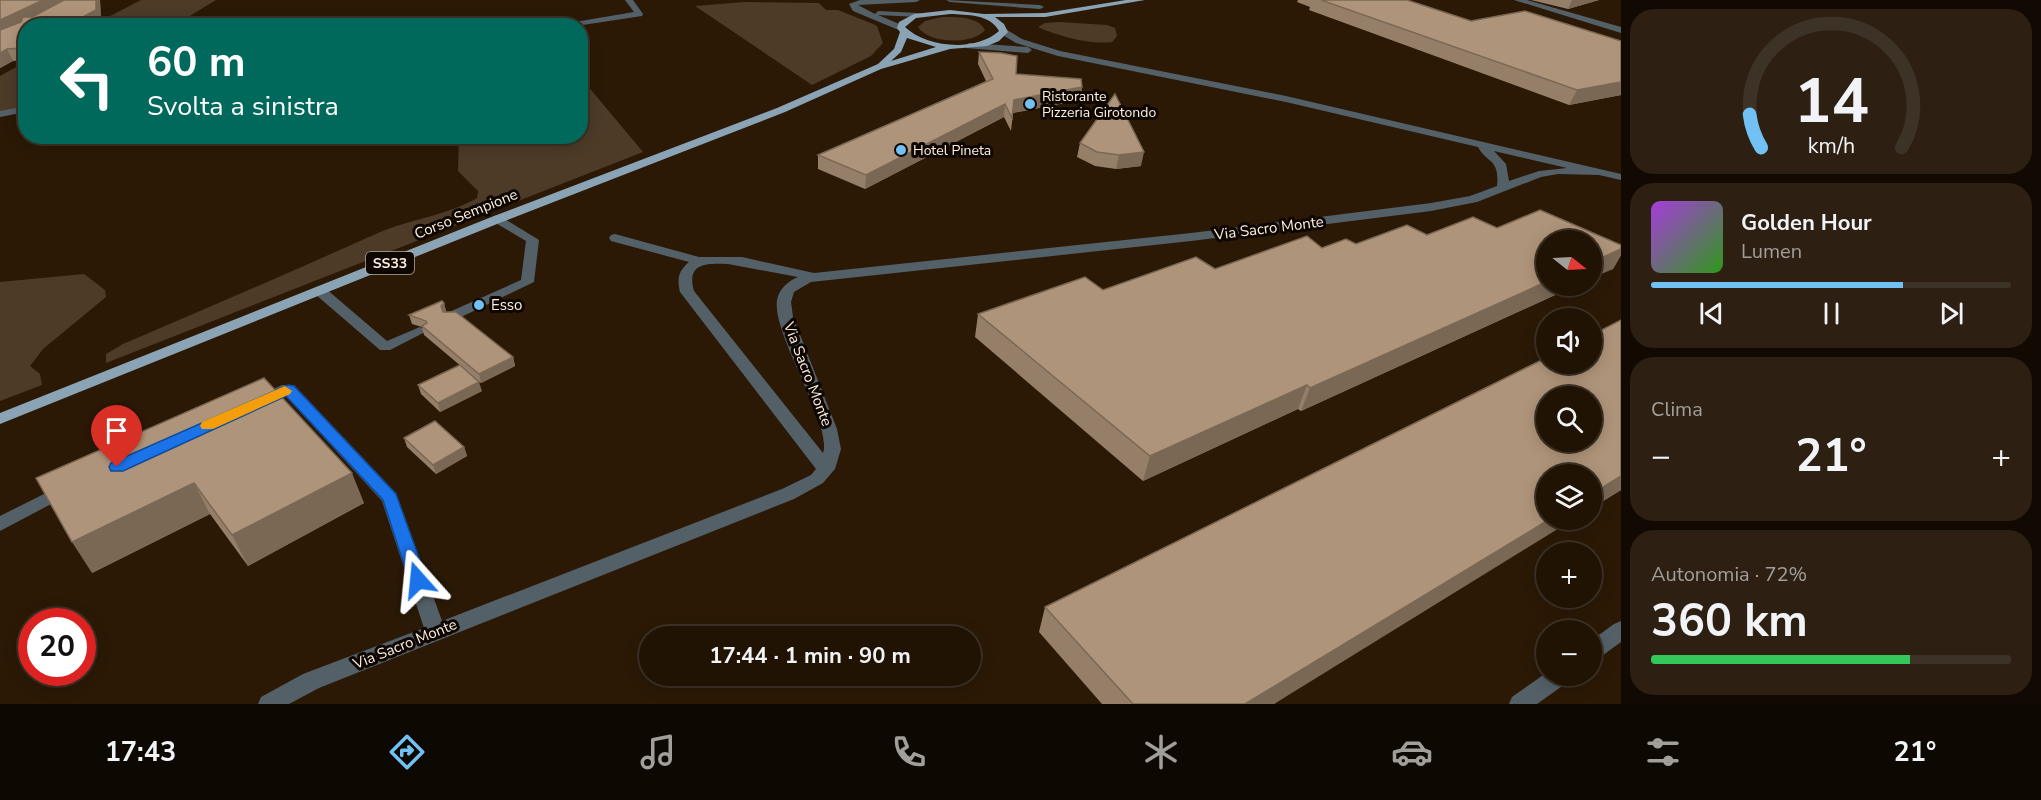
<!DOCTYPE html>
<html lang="it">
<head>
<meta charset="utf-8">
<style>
  body { margin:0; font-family:"Nunito Sans",sans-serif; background:#2d2013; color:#f1f3f6; height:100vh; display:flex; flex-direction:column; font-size:22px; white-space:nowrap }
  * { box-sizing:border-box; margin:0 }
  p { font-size:20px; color:#a29e9a }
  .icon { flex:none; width:33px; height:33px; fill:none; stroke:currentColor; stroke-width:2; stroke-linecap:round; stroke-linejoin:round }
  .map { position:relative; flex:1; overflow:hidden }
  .panel { display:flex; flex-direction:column; gap:9px; padding:9px; background:#120a02; width:420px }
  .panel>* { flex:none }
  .top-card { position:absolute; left:18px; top:18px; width:570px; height:126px; border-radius:24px; box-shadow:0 3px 15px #0003,0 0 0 2px #3d3226; background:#00695c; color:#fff; overflow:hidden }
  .needle { width:39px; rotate:108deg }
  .buttons { position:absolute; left:1536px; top:230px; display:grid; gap:12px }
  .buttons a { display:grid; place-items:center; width:66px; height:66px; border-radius:50%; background:#201304; box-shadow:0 3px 15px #0003,0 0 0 2px #3d3226; font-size:30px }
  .speed { position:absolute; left:18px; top:608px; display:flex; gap:12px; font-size:30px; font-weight:700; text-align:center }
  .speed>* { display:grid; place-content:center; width:78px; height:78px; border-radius:50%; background:#201304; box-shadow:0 3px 15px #0003,0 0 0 2px #3d3226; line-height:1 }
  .speed .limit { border:9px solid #d22; background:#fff; color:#111 }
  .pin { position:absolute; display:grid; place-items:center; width:51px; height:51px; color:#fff; margin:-62px -26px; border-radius:50% 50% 50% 0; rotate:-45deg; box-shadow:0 0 6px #0007 }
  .pin .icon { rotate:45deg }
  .me { position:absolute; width:66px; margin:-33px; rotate:342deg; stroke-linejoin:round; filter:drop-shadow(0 0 4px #0008) }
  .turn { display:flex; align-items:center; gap:21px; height:126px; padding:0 30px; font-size:27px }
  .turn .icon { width:78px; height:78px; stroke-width:2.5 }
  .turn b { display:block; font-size:42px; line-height:51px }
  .big { font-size:45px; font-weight:700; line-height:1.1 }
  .panel .widget { flex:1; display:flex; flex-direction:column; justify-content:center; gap:9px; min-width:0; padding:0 21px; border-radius:24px; background:#2d2013 }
  .panel .dial { align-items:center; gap:0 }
  .dial svg { height:156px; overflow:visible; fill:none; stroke:#3d3226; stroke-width:7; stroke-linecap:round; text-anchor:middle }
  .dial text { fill:#f1f3f6; stroke:none }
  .song { display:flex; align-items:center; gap:18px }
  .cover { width:72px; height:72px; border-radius:9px; background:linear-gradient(135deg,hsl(280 70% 55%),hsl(110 70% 35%)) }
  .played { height:6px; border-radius:3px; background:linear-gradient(90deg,#71c1f5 70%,#3d3226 70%) }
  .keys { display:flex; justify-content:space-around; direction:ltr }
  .heat { display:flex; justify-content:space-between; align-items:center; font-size:33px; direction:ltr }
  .charge { height:9px; border-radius:4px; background:linear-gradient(90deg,#34c759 72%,#3d3226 0) }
  .trip { position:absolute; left:639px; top:626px; width:342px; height:60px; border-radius:30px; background:#201304; box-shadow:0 3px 15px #0003,0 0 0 2px #3d3226; font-weight:700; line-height:60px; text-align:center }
  .tabs { display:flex; height:96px; justify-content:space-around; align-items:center; background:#0d0802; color:#a29e9a }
  .tabs .icon { width:42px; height:42px }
  .tabs .current { color:#71c1f5 }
  .tabs b { font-size:27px; color:#f1f3f6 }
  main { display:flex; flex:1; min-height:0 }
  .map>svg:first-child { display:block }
  .green { fill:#4d3b28 }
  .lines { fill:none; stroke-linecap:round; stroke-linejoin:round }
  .minor { fill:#546068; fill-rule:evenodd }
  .major { fill:#8ba4b5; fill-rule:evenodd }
  .wall { fill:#967f69 }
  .shaded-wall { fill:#7a6855 }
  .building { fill:#ae947a; stroke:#7a6855; stroke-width:1.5; fill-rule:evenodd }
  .route { fill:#1a73e8; stroke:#114b97; stroke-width:1.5 }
  .slow { fill:#f59e0b }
  .poi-dot { fill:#71c1f5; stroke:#0d0601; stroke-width:2 }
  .labels { text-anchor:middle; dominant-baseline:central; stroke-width:6; stroke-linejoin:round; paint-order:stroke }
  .far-poi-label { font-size:14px; fill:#fcefe2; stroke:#0d0601; text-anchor:start }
  .shield { fill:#0d0601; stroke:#b4a99e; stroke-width:1.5 }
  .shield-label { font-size:14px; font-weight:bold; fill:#fcefe2 }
  .street-label { font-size:15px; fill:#fcefe2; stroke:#0d0601 }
  .poi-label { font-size:15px; fill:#fcefe2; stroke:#0d0601; text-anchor:start }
</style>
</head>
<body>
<main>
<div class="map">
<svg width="1621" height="704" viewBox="0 0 1621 704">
  <rect width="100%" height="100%" fill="#2b1905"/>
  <g class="green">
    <polygon points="141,0 216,0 175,25 93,25"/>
    <polygon points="745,2 819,3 826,10 838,10 873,24 877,26 883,43 871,56 812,85 695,6"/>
    <path d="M942 17C956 17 978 16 985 30 973 45 929 44 918 27L925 21Z"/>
    <path d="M1059 22 1107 25 1115 28 1117 36 1112 42C1091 45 1057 36 1038 27L1045 23Z"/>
    <polygon points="25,62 25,109 0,114 0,76"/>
    <path d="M581 78 643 152 106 363V354L123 344C208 308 293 271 378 233 410 219 446 216 477 198L478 191 458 171 459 137 580 136Z"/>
    <polygon points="84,274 105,290 106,297 43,349 30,366 40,374 42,385 0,401 0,282"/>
  </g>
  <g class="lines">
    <g class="minor">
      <polygon points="625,0 633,0 643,14 642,16 576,26 551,26 634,12"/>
      <polygon points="860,0 920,0 916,2 858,5 875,14 878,11 918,13 922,15 918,17 878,15 904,26 905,28 901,31 853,11 849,4"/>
      <polygon points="946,0 1040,5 1044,7 1040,9 950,2"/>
      <polygon points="1514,0 1527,0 1621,27 1621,33"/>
      <path d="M1001 30H1007L1022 39 1060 51 1286 96 1621 174V180L1599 175 1558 174 1541 177 1477 202 1431 211 1191 241 811 282 794 292 791 302 793 317 837 429 841 449 835 469 823 483 794 499 319 688 289 704H258L261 697 303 674 424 628 382 501 286 396 261 407 253 402 255 398 282 385H294L396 493 442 621 782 489 811 475 816 469 680 292C677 279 678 271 689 262L611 241 609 238 611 235 615 234 699 257H742L814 273 1191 233 1431 203 1470 196 1497 186C1500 158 1486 163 1478 147L1286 102 1058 56 1016 43 1001 34ZM1494 151 1567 168 1539 171 1509 181 1506 164ZM728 264 798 277C788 281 779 289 777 300 772 335 833 424 823 453L694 291C686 263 706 263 728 264Z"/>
      <polygon points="969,43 1028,47 1032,50 1028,53 966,48 965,46"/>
      <polygon points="26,106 26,112 0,117 0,111"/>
      <polygon points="498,215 539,240 534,282 457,319 447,319 445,316 447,313 521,280 526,241 494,222 492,219 494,216"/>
      <polygon points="320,287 325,288 387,341 420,327 427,331 390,350 380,350 315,294 313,291"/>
      <polygon points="66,483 72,485 75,489 72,493 0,531 0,516"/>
      <polygon points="1621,621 1621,642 1599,658 1592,661 1592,640 1614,624"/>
      <polygon points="1546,673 1546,675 1571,675 1568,682 1537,704 1509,704 1512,697"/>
    </g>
    <path class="major" d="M1126 0H1145L1045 17H995L1004 24 1008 32 999 41 987 46 950 49 881 69 785 112 502 222 0 424V413L494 216 777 108 878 64 894 49 900 32 897 28 899 22 914 14 950 10 984 14 1045 13ZM950 14C967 15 990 14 999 31 976 52 927 48 905 27L916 18ZM907 38 936 47 891 61 901 52Z"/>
  </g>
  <g class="wall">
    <polygon points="0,0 100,0 101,21 26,26 26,60 13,61 0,68"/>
    <polygon points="1298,0 1407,0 1471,21 1621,41 1621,95 1569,105 1309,10 1310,7 1297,2"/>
    <polygon points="1531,0 1599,0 1568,9"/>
    <polygon points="979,52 1016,74 1082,87 1080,100 1013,113 1011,131 1004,117 865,189 818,169 818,155 986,81 978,64"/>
    <polygon points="1115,94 1141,166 1116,169 1095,166 1077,157 1080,143"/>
    <polygon points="1497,228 1621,245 1621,255 1613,269 1546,285 1577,285 1301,411 1298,409 1143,481 975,337 978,314 1215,269 1322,248 1356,244 1427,235"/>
    <polygon points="444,303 446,311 445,312 513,357 515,366 481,383 424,335 422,327 412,324 409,315"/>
    <polygon points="1621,320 1621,490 1592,508 1592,474 1274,704 1102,704 1039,632 1045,607"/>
    <polygon points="264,378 364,503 248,566 210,514 92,573"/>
    <polygon points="418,385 482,391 440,412 421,394"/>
    <polygon points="404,438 464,447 467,456 436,474 407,447"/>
  </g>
  <g class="shaded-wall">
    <polygon points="43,0 70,0 0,34 0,20"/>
    <polygon points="96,0 100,0 101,21 92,26 66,26"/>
    <polygon points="1572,0 1599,0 1568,9"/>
    <polygon points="7,49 13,61 0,68 0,53"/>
    <polygon points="1621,82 1621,95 1569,105 1577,90"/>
    <polygon points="1082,87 1080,100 1012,113 1014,100"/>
    <polygon points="1005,104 1004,117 865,189 866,175"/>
    <polygon points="1144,152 1141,166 1116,169 1119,155"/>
    <polygon points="1621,249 1621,255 1613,269 1592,278 1592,262"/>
    <polygon points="1546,282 1546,285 1577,285 1301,411 1310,388"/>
    <polygon points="444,303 446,311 443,315 441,306"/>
    <polygon points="513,357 515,366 481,383 479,374"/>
    <polygon points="479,382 482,391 440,412 438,403"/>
    <polygon points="1307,385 1298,409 1143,481 1150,456"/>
    <polygon points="464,447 467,456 436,474 433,465"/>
    <polygon points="352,473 364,503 248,566 232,535"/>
    <polygon points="1621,476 1621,490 1592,508 1592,494"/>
    <polygon points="194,483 210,514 92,573 72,542"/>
    <polygon points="1550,519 1574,519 1274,704 1245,704"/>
  </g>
  <g class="building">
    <polygon points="0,0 43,0 0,20"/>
    <polygon points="64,0 96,0 96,10 66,26 26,26 26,47 23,48 7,49 0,53 0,30 21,22 23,17 32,17"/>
    <polygon points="1321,0 1407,0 1471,21 1525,11 1621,41 1621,82 1577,90"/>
    <polygon points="979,52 1001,53 1017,56 1016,74 1081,79 1082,87 1014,100 1012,118 1005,104 866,175 818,155 993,79"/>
    <polygon points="1115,94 1144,152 1119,155 1097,152 1080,143"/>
    <polygon points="1540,210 1621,245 1621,249 1592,262 1592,240 1546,240 1546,282 1310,388 1307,385 1150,456 978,314 1085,277 1103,290 1196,257 1215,269 1307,236 1322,248 1346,239 1356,244 1407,225 1427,235 1473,217 1497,228"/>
    <polygon points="442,301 444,303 441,306 443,312 456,312 513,357 479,374 422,326 427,323 426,321 409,315"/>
    <path d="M1621 320V476L1592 494V474H1546V519H1550L1245 704H1133L1045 607 1546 358V363H1592V335ZM1546 396H1592V441H1546Z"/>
    <polygon points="460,365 479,382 438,403 418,385"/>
    <polygon points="264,378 352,473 232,535 194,483 72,542 36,478"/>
    <polygon points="435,421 464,447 433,465 404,438"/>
  </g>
  <polygon class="route" points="288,385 294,386 396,494 427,580 424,585 418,588 411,585 409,580 383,500 286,396 123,471 111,471 109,467 111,463"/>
  <polygon class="slow" points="285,386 292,391 290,394 213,429 202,429 200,426 202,422"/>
  <g class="poi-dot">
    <circle cx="1030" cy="104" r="6"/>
    <circle cx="901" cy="150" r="6"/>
    <circle cx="479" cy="305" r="6"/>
  </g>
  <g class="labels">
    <g class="far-poi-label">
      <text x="1042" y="96">Ristorante<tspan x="1042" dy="16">Pizzeria Girotondo</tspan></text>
      <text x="913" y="150">Hotel Pineta</text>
    </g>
    <rect class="shield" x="366" y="252" width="48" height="22" rx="4.5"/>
    <g class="shield-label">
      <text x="390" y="263">SS33</text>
    </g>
    <g class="street-label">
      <text transform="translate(466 214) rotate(-22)">Corso Sempione</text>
      <text transform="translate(1269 228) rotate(-7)">Via Sacro Monte</text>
      <text transform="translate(808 374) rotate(69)">Via Sacro Monte</text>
      <text transform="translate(405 644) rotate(-22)">Via Sacro Monte</text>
    </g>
    <g class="poi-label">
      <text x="491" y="305">Esso</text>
    </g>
  </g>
</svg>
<div class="buttons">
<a><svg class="needle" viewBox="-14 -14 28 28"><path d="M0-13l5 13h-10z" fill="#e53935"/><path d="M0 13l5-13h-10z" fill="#a29e9a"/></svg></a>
<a><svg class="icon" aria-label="sound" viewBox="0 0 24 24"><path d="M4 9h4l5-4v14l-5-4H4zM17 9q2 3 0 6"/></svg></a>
<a><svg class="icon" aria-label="search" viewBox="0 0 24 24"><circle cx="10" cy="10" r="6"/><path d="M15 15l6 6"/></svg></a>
<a><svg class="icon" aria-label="layers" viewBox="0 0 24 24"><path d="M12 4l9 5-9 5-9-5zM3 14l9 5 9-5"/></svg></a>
<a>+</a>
<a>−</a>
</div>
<div class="speed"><div class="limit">20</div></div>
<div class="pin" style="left:117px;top:467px;background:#d93025"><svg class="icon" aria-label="arrive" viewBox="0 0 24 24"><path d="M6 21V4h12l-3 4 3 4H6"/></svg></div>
<svg class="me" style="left:418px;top:580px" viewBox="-20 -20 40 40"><path d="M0-17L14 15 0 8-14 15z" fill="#1a73e8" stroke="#fff" stroke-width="4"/></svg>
<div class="trip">17:44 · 1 min · 90 m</div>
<div class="top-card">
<div class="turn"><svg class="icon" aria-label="left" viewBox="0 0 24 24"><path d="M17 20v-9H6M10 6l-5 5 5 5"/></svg><div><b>60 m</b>Svolta a sinistra</div></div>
</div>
</div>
<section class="panel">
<div class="widget dial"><svg viewBox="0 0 100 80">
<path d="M14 69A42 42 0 1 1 86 69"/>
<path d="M14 69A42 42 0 0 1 8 52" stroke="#71c1f5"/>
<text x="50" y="56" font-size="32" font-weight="700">14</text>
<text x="50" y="72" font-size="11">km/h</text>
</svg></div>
<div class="widget">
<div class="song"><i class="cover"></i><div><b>Golden Hour</b><p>Lumen</p></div></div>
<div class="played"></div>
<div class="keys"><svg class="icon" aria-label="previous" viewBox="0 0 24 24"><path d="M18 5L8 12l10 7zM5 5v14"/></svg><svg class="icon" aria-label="pause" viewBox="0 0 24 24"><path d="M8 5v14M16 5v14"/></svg><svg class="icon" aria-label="next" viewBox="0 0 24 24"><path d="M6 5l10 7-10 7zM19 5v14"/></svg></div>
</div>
<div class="widget"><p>Clima</p>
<div class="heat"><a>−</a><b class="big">21°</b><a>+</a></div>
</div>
<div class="widget"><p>Autonomia · 72%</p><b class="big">360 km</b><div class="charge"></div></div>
</section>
</main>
<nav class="tabs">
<b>17:43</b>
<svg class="icon current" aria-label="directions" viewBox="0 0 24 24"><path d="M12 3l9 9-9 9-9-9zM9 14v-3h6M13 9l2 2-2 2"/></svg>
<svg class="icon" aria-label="music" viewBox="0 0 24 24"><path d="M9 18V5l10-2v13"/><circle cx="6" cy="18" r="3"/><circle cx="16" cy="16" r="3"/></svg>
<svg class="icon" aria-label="phone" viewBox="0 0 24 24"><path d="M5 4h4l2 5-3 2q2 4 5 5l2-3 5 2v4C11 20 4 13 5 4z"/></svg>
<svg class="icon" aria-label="climate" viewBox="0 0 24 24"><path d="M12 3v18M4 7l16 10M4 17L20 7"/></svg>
<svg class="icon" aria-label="car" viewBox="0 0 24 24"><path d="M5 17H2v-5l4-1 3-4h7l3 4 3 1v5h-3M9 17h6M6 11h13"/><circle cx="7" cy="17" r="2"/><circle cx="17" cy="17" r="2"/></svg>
<svg class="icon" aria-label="filters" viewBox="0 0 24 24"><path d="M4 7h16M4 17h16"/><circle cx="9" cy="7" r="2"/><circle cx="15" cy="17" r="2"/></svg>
<b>21°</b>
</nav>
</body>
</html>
